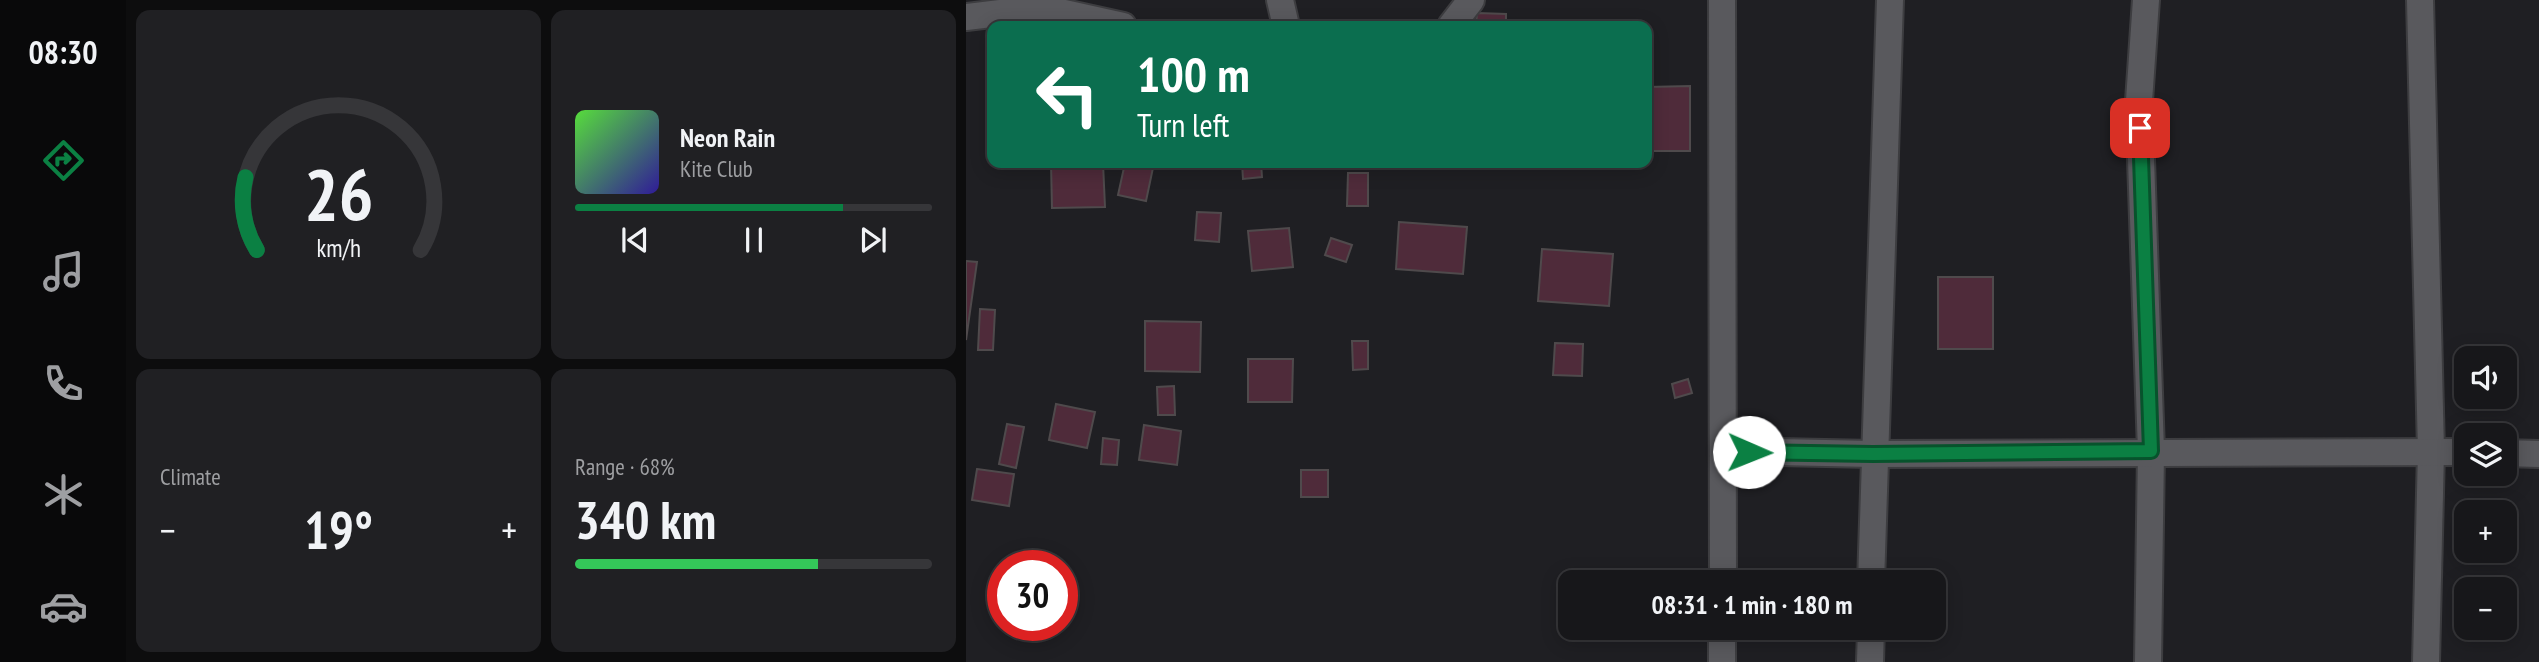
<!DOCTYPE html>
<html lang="en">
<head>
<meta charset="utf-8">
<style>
  body { margin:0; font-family:"PT Sans Narrow",sans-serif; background:#202023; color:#f1f3f6; height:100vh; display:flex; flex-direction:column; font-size:26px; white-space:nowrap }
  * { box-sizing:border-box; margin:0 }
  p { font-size:23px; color:#9e9fa2 }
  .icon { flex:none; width:38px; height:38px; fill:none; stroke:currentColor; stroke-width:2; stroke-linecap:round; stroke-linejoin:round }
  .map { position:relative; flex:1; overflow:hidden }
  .side { display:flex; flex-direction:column; gap:10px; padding:10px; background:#0d0d0e; width:840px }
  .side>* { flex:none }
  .banner { position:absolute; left:21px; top:21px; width:665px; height:147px; border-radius:14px; box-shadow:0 4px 18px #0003,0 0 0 2px #363639; background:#0b6e4f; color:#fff; overflow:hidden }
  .fabs { position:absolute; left:1488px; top:346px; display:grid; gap:14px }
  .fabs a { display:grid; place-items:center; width:63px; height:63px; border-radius:14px; background:#17171a; box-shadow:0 4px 18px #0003,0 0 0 2px #363639; font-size:35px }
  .speed { position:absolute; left:21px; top:550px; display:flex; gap:14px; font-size:35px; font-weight:700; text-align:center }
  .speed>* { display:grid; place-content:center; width:91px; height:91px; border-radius:50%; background:#17171a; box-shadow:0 4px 18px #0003,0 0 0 2px #363639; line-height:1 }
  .speed .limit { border:10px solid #d22; background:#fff; color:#111 }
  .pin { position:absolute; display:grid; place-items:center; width:60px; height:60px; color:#fff; margin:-30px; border-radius:14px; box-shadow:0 4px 10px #0006 }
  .me { position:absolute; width:77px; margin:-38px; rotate:91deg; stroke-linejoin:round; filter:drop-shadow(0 0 5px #0008) }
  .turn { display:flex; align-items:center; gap:24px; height:147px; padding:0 35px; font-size:32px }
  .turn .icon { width:91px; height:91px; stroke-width:2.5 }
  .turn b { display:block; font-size:49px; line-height:60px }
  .big { font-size:52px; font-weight:700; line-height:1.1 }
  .side .tile { flex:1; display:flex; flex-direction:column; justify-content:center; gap:10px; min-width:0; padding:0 24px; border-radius:14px; background:#202023 }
  .side .dial { align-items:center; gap:0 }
  .dial svg { height:182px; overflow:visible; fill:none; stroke:#363639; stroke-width:7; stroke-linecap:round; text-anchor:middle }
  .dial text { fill:#f1f3f6; stroke:none }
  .song { display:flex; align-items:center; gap:21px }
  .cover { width:84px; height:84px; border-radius:10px; background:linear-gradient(135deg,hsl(110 70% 55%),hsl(250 70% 35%)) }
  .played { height:7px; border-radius:4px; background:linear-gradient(90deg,#0b8043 75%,#363639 75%) }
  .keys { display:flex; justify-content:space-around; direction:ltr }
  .heat { display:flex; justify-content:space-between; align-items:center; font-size:38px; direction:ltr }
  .charge { height:10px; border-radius:5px; background:linear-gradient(90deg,#34c759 68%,#363639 0) }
  .side .tiles { flex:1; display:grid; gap:10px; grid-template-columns:repeat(2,1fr) }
  .trip { position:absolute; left:592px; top:570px; width:388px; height:70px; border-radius:14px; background:#17171a; box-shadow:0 4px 18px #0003,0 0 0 2px #363639; font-weight:700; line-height:70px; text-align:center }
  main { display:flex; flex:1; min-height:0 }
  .menu { display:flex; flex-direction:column; width:126px; justify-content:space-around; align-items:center; background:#09090a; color:#9e9fa2 }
  .menu .icon { width:49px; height:49px }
  .menu .selected { color:#0b8043 }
  .menu b { font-size:32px; color:#f1f3f6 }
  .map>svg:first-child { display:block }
  .building { fill:#4f2b3a; stroke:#4f4a4c; stroke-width:2 }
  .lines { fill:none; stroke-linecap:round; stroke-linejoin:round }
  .minor-casing { stroke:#3d3d40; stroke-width:30 }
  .minor { stroke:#59595d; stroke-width:26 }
  .route-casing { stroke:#07532c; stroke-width:18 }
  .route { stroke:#0b8043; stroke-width:12 }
</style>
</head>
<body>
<main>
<nav class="menu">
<b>08:30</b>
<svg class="icon selected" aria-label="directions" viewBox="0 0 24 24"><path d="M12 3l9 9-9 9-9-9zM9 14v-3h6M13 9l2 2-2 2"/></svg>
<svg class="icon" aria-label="music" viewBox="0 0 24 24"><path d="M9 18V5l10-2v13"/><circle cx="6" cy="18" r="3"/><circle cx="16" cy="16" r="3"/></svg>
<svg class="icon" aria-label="phone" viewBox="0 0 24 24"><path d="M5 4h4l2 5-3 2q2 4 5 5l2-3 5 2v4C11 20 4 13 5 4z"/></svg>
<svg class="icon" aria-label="climate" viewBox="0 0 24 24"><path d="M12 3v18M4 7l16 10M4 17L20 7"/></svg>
<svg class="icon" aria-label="car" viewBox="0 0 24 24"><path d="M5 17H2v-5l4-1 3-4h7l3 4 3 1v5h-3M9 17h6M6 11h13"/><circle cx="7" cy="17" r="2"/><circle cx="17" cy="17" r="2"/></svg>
</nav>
<section class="side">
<div class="tiles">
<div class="tile dial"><svg viewBox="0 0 100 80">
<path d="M14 69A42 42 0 1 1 86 69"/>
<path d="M14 69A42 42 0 0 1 9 37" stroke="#0b8043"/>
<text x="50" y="56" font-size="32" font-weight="700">26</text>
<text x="50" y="72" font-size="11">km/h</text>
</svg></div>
<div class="tile">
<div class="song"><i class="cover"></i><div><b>Neon Rain</b><p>Kite Club</p></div></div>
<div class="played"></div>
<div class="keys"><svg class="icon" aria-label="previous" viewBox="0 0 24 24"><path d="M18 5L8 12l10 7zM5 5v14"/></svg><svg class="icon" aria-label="pause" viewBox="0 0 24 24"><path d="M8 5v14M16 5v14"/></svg><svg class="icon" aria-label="next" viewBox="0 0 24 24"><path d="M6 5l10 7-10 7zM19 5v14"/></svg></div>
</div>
<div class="tile"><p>Climate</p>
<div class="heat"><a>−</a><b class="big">19°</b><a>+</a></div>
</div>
<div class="tile"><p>Range · 68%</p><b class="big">340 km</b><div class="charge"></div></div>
</div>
</section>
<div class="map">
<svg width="1573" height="662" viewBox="0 0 1573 662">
  <rect width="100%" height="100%" fill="#1f1f23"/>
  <g class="building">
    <polygon points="511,13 540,14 540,26 510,26"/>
    <polygon points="584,21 604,22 604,26 583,26"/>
    <polygon points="724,86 724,151 681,151 681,87"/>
    <polygon points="85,163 137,163 139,207 86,208"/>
    <polygon points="159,163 188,163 180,201 152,195"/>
    <polygon points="276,163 295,163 296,177 277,179"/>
    <polygon points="382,173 402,173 402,206 381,206"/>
    <polygon points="231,212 255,213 253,242 229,240"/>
    <polygon points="433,222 501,227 497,274 430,269"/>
    <polygon points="323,228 327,267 286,271 282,231"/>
    <polygon points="365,238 386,245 380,262 359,255"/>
    <polygon points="576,249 647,254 643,306 572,301"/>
    <polygon points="0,261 11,262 0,340"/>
    <rect x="972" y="277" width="55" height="72"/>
    <polygon points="14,309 29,310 27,350 12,350"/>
    <polygon points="179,321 235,322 234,372 179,371"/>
    <polygon points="386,341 402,341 402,369 387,370"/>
    <polygon points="589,343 617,344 616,376 587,375"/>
    <polygon points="282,359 327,359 326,402 282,402"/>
    <polygon points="722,379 726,393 709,398 706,384"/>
    <polygon points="208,386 209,415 192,415 191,387"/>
    <polygon points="90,404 129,412 121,448 83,440"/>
    <polygon points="41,424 58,427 50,468 33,464"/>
    <polygon points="178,425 215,431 211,465 173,460"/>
    <polygon points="137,438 153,440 151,465 135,464"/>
    <polygon points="11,469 48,474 43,506 6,500"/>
    <rect x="335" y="470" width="27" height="27"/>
  </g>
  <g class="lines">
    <g class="minor-casing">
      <g id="minor">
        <polyline points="314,0 320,26"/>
        <polyline points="756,0 757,583"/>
        <polyline points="1180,0 1173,101 1185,451 1182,662"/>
        <polyline points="1454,0 1465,451 1460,662"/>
        <polyline points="0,17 76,8 157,26"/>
        <polyline points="485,26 505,0"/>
        <polyline points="758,451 907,454 1500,452"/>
        <polyline points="1538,453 1573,454"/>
        <polyline points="905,583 924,0"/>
        <polyline points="756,662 756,628"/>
        <polyline points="904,662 905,628"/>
      </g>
    </g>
    <use href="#minor" class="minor"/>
  </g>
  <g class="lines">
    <g class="route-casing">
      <polyline id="route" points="783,452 907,454 1185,451 1174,128"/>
    </g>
    <use href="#route" class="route"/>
  </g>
</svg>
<div class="fabs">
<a><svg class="icon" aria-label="sound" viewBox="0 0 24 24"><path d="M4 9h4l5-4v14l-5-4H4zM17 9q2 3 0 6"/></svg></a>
<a><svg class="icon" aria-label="layers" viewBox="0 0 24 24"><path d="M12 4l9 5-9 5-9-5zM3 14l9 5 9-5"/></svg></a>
<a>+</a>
<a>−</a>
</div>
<div class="speed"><div class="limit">30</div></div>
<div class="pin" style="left:1174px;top:128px;background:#d93025"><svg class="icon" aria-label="arrive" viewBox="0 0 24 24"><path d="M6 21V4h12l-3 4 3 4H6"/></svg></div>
<svg class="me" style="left:783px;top:452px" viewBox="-20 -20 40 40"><circle r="19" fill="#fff"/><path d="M0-13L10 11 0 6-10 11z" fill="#0b8043"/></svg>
<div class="trip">08:31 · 1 min · 180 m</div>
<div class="banner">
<div class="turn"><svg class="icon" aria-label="left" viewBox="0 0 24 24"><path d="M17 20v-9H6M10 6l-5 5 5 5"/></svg><div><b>100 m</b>Turn left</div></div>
</div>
</div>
</main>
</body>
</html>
